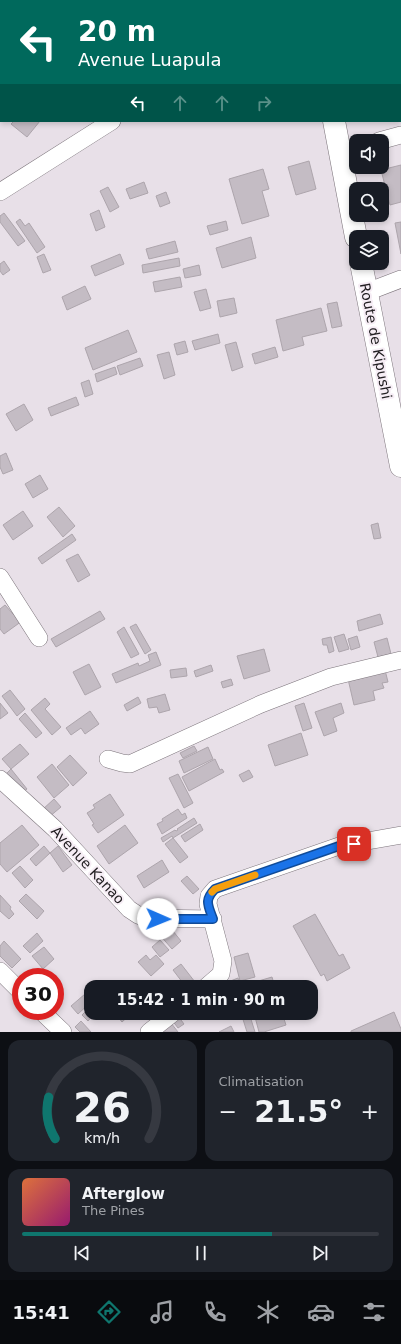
<!DOCTYPE html>
<html lang="fr">
<head>
<meta charset="utf-8">
<style>
  body { margin:0; font-family:"DejaVu Sans",sans-serif; background:#20242c; color:#f1f3f6; height:100vh; display:flex; flex-direction:column; font-size:15px; white-space:nowrap }
  * { box-sizing:border-box; margin:0 }
  p { font-size:13px; color:#9ea1a6 }
  .icon { flex:none; width:22px; height:22px; fill:none; stroke:currentColor; stroke-width:2; stroke-linecap:round; stroke-linejoin:round }
  .map { position:relative; height:1032px; overflow:hidden }
  .panel { display:flex; flex-direction:column; gap:8px; padding:8px; background:#0d0f14; flex:1 }
  .panel>* { flex:none }
  .hud { position:absolute; left:0px; top:0px; width:401px; height:122px; box-shadow:0 2px 6px #0003; background:#00695c; color:#fff; overflow:hidden }
  .fabs { position:absolute; left:349px; top:134px; display:grid; gap:8px }
  .fabs a { display:grid; place-items:center; width:40px; height:40px; border-radius:8px; background:#171b24; box-shadow:0 2px 6px #0003; font-size:20px }
  .speed { position:absolute; left:12px; top:968px; display:flex; gap:8px; font-size:20px; font-weight:700; text-align:center }
  .speed>* { display:grid; place-content:center; width:52px; height:52px; border-radius:50%; background:#171b24; box-shadow:0 2px 6px #0003; line-height:1 }
  .speed .limit { border:6px solid #d22; background:#fff; color:#111 }
  .pin { position:absolute; display:grid; place-items:center; width:34px; height:34px; color:#fff; margin:-17px; border-radius:8px; box-shadow:0 2px 6px #0006 }
  .me { position:absolute; width:44px; margin:-22px; rotate:91deg; stroke-linejoin:round; filter:drop-shadow(0 0 3px #0008) }
  .turn { display:flex; align-items:center; gap:14px; height:84px; padding:0 12px; font-size:18px }
  .turn .icon { width:52px; height:52px; stroke-width:2.5 }
  .turn b { display:block; font-size:28px; line-height:34px }
  .lanes { display:flex; align-items:center; height:38px; padding:0 12px; background:#0003; justify-content:center; gap:20px; direction:ltr }
  .lanes .off { opacity:.35 }
  .big { font-size:30px; font-weight:700; line-height:1.1 }
  .panel .card { flex:1; display:flex; flex-direction:column; justify-content:center; gap:6px; min-width:0; padding:0 14px; border-radius:12px; background:#20242c }
  .panel .dial { align-items:center; gap:0 }
  .dial svg { height:104px; overflow:visible; fill:none; stroke:#363941; stroke-width:7; stroke-linecap:round; text-anchor:middle }
  .dial text { fill:#f1f3f6; stroke:none }
  .song { display:flex; align-items:center; gap:12px }
  .cover { width:48px; height:48px; border-radius:6px; background:linear-gradient(135deg,hsl(20 70% 55%),hsl(320 70% 35%)) }
  .played { height:4px; border-radius:2px; background:linear-gradient(90deg,#0f766e 70%,#363941 70%) }
  .keys { display:flex; justify-content:space-around; direction:ltr }
  .heat { display:flex; justify-content:space-between; align-items:center; font-size:22px; direction:ltr }
  .panel .tiles { flex:1; display:grid; gap:8px; grid-template-columns:1fr 1fr }
  .card:last-child { grid-column:span 2 }
  .trip { position:absolute; left:84px; top:980px; width:234px; height:40px; border-radius:12px; background:#171b24; box-shadow:0 2px 6px #0003; font-weight:700; line-height:40px; text-align:center }
  .tabs { display:flex; height:64px; justify-content:space-around; align-items:center; background:#090b0e; color:#9ea1a6 }
  .tabs .icon { width:28px; height:28px }
  .tabs .on { color:#0f766e }
  .tabs b { font-size:18px; color:#f1f3f6 }
  .map>svg:first-child { display:block }
  .building { fill:#c4bcc4; stroke:#ada5ac }
  .lines { fill:none; stroke-linecap:round; stroke-linejoin:round }
  .minor-casing { stroke:#7c747b; stroke-width:18 }
  .secondary-casing { stroke:#7c747b; stroke-width:23 }
  .minor { stroke:#fff; stroke-width:17 }
  .secondary { stroke:#fff; stroke-width:22 }
  .route-casing { stroke:#114b97; stroke-width:10 }
  .route { stroke:#1a73e8; stroke-width:7 }
  .slow { stroke:#f59e0b; stroke-width:7 }
  .labels { text-anchor:middle; dominant-baseline:central; stroke-width:4; stroke-linejoin:round; paint-order:stroke }
  .street-label { font-size:14px; fill:#232023; stroke:#f6edf5 }
</style>
</head>
<body>
<div class="map">
<svg width="401" height="1032" viewBox="0 0 401 1032">
  <rect width="100%" height="100%" fill="#e8e0e8"/>
  <g class="building">
    <polygon points="193,0 241,0 239,1"/>
    <polygon points="14,121 40,121 27,137 11,124"/>
    <polygon points="309,161 316,189 296,195 288,167"/>
    <polygon points="401,165 401,202 390,205 381,170"/>
    <polygon points="263,169 269,189 262,191 269,216 242,224 229,179"/>
    <polygon points="144,182 148,193 130,199 126,189"/>
    <polygon points="108,187 119,207 110,212 100,191"/>
    <polygon points="166,192 170,203 160,207 156,196"/>
    <polygon points="99,210 105,227 96,231 90,214"/>
    <polygon points="4,213 25,241 18,246 0,222 0,216"/>
    <polygon points="20,219 25,226 29,223 45,247 37,253 16,222"/>
    <polygon points="226,221 228,230 210,235 207,226"/>
    <polygon points="401,222 401,254 395,223"/>
    <polygon points="251,237 256,258 222,268 216,248"/>
    <polygon points="175,241 178,252 149,259 146,249"/>
    <polygon points="44,254 51,270 43,273 37,257"/>
    <polygon points="120,254 124,264 95,276 91,266"/>
    <polygon points="179,258 180,266 143,273 142,265"/>
    <polygon points="4,261 10,270 3,275 0,271 0,264"/>
    <polygon points="199,265 201,275 185,278 183,269"/>
    <polygon points="180,277 182,287 155,292 153,282"/>
    <polygon points="85,286 91,299 67,310 62,297"/>
    <polygon points="206,289 211,308 200,311 194,292"/>
    <polygon points="234,298 237,313 220,317 217,301"/>
    <polygon points="337,302 342,326 332,328 327,304"/>
    <polygon points="321,308 327,331 302,337 304,345 283,351 276,320"/>
    <polygon points="128,330 137,352 93,370 85,348"/>
    <polygon points="218,334 220,343 195,350 192,341"/>
    <polygon points="185,341 188,352 177,355 174,344"/>
    <polygon points="236,342 243,367 232,371 225,345"/>
    <polygon points="275,347 278,357 255,364 252,354"/>
    <polygon points="169,352 175,375 164,379 157,355"/>
    <polygon points="140,358 143,366 120,375 117,366"/>
    <polygon points="115,367 117,374 97,382 95,374"/>
    <polygon points="89,380 93,394 85,397 81,383"/>
    <polygon points="76,397 79,405 51,416 48,408"/>
    <polygon points="24,404 33,420 16,431 6,414"/>
    <polygon points="6,453 13,470 3,474 0,467 0,456"/>
    <polygon points="40,475 48,489 33,498 25,484"/>
    <polygon points="59,507 75,526 63,537 47,517"/>
    <polygon points="23,511 33,526 13,540 3,525"/>
    <polygon points="378,523 381,538 374,539 371,525"/>
    <polygon points="72,534 76,540 42,564 38,558"/>
    <polygon points="78,554 90,575 78,582 66,560"/>
    <polygon points="5,605 13,614 15,612 22,621 4,634 0,629 0,609"/>
    <polygon points="100,611 105,619 56,647 51,639"/>
    <polygon points="380,614 383,624 359,631 357,621"/>
    <polygon points="136,624 151,650 145,654 130,627"/>
    <polygon points="124,627 139,654 131,658 117,632"/>
    <polygon points="344,634 349,649 339,652 334,637"/>
    <polygon points="357,636 360,647 351,650 348,639"/>
    <polygon points="331,637 334,651 329,653 327,645 323,645 322,639"/>
    <polygon points="387,638 391,654 378,657 374,642"/>
    <polygon points="264,649 270,671 244,679 237,656"/>
    <polygon points="156,652 161,665 116,683 112,674 138,663 139,666 150,661 148,655"/>
    <polygon points="89,664 101,687 85,695 73,672"/>
    <polygon points="211,665 213,671 196,677 194,671"/>
    <polygon points="186,668 187,676 171,678 170,670"/>
    <polygon points="385,670 388,682 382,683 384,688 373,691 375,700 354,705 348,679"/>
    <polygon points="231,679 233,685 223,688 221,682"/>
    <polygon points="10,690 25,709 17,716 2,696"/>
    <polygon points="165,694 170,710 159,713 157,707 149,708 147,699"/>
    <polygon points="138,697 141,703 127,711 124,705"/>
    <polygon points="45,698 50,704 45,709 61,727 52,735 31,710"/>
    <polygon points="0,703 8,713 0,719"/>
    <polygon points="304,703 312,728 303,731 295,706"/>
    <polygon points="341,703 344,713 333,718 337,731 324,736 315,712"/>
    <polygon points="90,711 99,724 85,734 81,728 71,735 66,728"/>
    <polygon points="25,713 42,733 36,738 19,719"/>
    <polygon points="301,733 308,755 275,766 268,745"/>
    <polygon points="20,744 29,754 11,769 2,759"/>
    <polygon points="194,746 197,751 183,758 180,753"/>
    <polygon points="208,747 213,759 184,773 179,761"/>
    <polygon points="70,755 87,773 73,786 57,767"/>
    <polygon points="215,759 220,770 222,769 224,772 189,791 182,777"/>
    <polygon points="52,764 69,785 54,798 37,777"/>
    <polygon points="11,769 27,789 20,795 4,776"/>
    <polygon points="249,770 253,777 243,782 239,775"/>
    <polygon points="178,774 193,803 184,808 169,778"/>
    <polygon points="110,794 124,815 98,833 92,825 94,824 87,813 95,808 93,805"/>
    <polygon points="54,799 61,807 49,817 42,810"/>
    <polygon points="178,809 182,815 185,813 187,818 162,834 157,824 163,821 162,819"/>
    <polygon points="194,818 197,823 173,838 172,836 163,842 161,838 175,830 176,831 178,830 177,829"/>
    <polygon points="200,824 203,830 185,842 181,836"/>
    <polygon points="22,825 39,845 7,872 0,864 0,843"/>
    <polygon points="125,825 138,843 109,864 97,846"/>
    <polygon points="173,838 188,857 180,863 165,844"/>
    <polygon points="44,846 50,853 36,866 30,859"/>
    <polygon points="58,846 72,865 63,872 50,853"/>
    <polygon points="162,860 169,872 144,888 137,876"/>
    <polygon points="20,866 33,880 25,888 12,873"/>
    <polygon points="187,876 199,889 193,894 181,881"/>
    <polygon points="26,894 44,911 37,919 19,901"/>
    <polygon points="0,895 11,907 10,909 14,914 9,919 0,911"/>
    <polygon points="315,914 339,956 343,954 350,968 327,981 324,974 321,976 293,926"/>
    <polygon points="166,928 171,933 173,931 181,941 172,949 159,934"/>
    <polygon points="37,933 43,941 30,953 23,946"/>
    <polygon points="160,940 169,950 160,957 152,947"/>
    <polygon points="4,941 21,959 12,968 0,956 0,946"/>
    <polygon points="44,947 54,959 43,969 32,956"/>
    <polygon points="248,953 255,977 240,981 234,957"/>
    <polygon points="146,955 150,960 156,955 164,964 151,976 138,962"/>
    <polygon points="181,964 195,982 189,987 186,987 173,970"/>
    <polygon points="272,977 275,987 246,987 245,985"/>
    <polygon points="238,978 240,986 230,987 228,982"/>
    <polygon points="85,994 91,1000 91,1002 78,1014 71,1006"/>
    <polygon points="91,1006 91,1013 95,1013 88,1021 82,1015"/>
    <polygon points="394,1012 401,1029 401,1032 351,1032 351,1031"/>
    <polygon points="115,1013 132,1013 122,1022"/>
    <polygon points="241,1013 249,1013 255,1032 247,1032"/>
    <polygon points="254,1013 282,1013 286,1025 264,1032 259,1032"/>
    <polygon points="178,1016 184,1024 178,1028 172,1020"/>
    <polygon points="81,1021 91,1032 80,1032 75,1027"/>
    <polygon points="171,1023 178,1032 160,1032"/>
    <polygon points="231,1026 234,1032 219,1032"/>
  </g>
  <g class="lines">
    <g class="minor-casing">
      <g id="minor">
        <polyline points="48,1 49,0"/>
        <polyline points="0,30 1,30"/>
        <polyline points="379,141 401,135"/>
        <polyline points="339,153 356,148"/>
        <polyline points="0,192 112,121"/>
        <polyline points="367,292 401,279"/>
        <polyline points="0,577 39,638"/>
        <polyline points="108,759 122,763 130,764 261,704 331,677 401,660"/>
        <polyline points="0,779 55,829 129,909 138,915 145,918 213,919"/>
        <polyline points="0,971 21,992"/>
        <polyline points="206,987 221,974 223,961 208,904 209,896 215,889 339,846 401,835"/>
        <polyline points="41,1011 63,1032"/>
        <polyline points="149,1032 173,1013"/>
      </g>
    </g>
    <g class="secondary-casing">
      <g id="secondary">
        <polyline points="313,0 313,1"/>
        <polyline points="334,121 356,237"/>
        <polyline points="361,263 401,466"/>
      </g>
    </g>
    <use href="#minor" class="minor"/>
    <use href="#secondary" class="secondary"/>
  </g>
  <g class="lines">
    <g class="route-casing">
      <path id="route" d="M158 919H213C208 905 204 900 215 889L339 846 354 844"/>
    </g>
    <use href="#route" class="route"/>
    <polyline class="slow" points="212,892 215,889 255,875"/>
  </g>
  <g class="labels">
    <g class="street-label">
      <text transform="translate(376 341) rotate(79)">Route de Kipushi</text>
      <text transform="translate(88 865) rotate(47)">Avenue Kanao</text>
    </g>
  </g>
</svg>
<div class="fabs">
<a><svg class="icon" aria-label="sound" viewBox="0 0 24 24"><path d="M4 9h4l5-4v14l-5-4H4zM17 9q2 3 0 6"/></svg></a>
<a><svg class="icon" aria-label="search" viewBox="0 0 24 24"><circle cx="10" cy="10" r="6"/><path d="M15 15l6 6"/></svg></a>
<a><svg class="icon" aria-label="layers" viewBox="0 0 24 24"><path d="M12 4l9 5-9 5-9-5zM3 14l9 5 9-5"/></svg></a>
</div>
<div class="speed"><div class="limit">30</div></div>
<div class="pin" style="left:354px;top:844px;background:#d93025"><svg class="icon" aria-label="arrive" viewBox="0 0 24 24"><path d="M6 21V4h12l-3 4 3 4H6"/></svg></div>
<svg class="me" style="left:158px;top:919px" viewBox="-20 -20 40 40"><circle r="19" fill="#fff"/><path d="M0-13L10 11 0 6-10 11z" fill="#1a73e8"/></svg>
<div class="trip">15:42 · 1 min · 90 m</div>
<div class="hud">
<div class="turn"><svg class="icon" aria-label="left" viewBox="0 0 24 24"><path d="M17 20v-9H6M10 6l-5 5 5 5"/></svg><div><b>20 m</b>Avenue Luapula</div></div>
<div class="lanes"><svg class="icon" aria-label="left" viewBox="0 0 24 24"><path d="M17 20v-9H6M10 6l-5 5 5 5"/></svg><svg class="icon off" aria-label="ahead" viewBox="0 0 24 24"><path d="M12 20V5M6 11l6-6 6 6"/></svg><svg class="icon off" aria-label="ahead" viewBox="0 0 24 24"><path d="M12 20V5M6 11l6-6 6 6"/></svg><svg class="icon off" aria-label="right" viewBox="0 0 24 24"><path d="M7 20v-9h11M14 6l5 5-5 5"/></svg></div>
</div>
</div>
<section class="panel">
<div class="tiles">
<div class="card dial"><svg viewBox="0 0 100 80">
<path d="M14 69A42 42 0 1 1 86 69"/>
<path d="M14 69A42 42 0 0 1 9 37" stroke="#0f766e"/>
<text x="50" y="56" font-size="32" font-weight="700">26</text>
<text x="50" y="72" font-size="11">km/h</text>
</svg></div>
<div class="card"><p>Climatisation</p>
<div class="heat"><a>−</a><b class="big">21.5°</b><a>+</a></div>
</div>
<div class="card">
<div class="song"><i class="cover"></i><div><b>Afterglow</b><p>The Pines</p></div></div>
<div class="played"></div>
<div class="keys"><svg class="icon" aria-label="previous" viewBox="0 0 24 24"><path d="M18 5L8 12l10 7zM5 5v14"/></svg><svg class="icon" aria-label="pause" viewBox="0 0 24 24"><path d="M8 5v14M16 5v14"/></svg><svg class="icon" aria-label="next" viewBox="0 0 24 24"><path d="M6 5l10 7-10 7zM19 5v14"/></svg></div>
</div>
</div>
</section>
<nav class="tabs">
<b>15:41</b>
<svg class="icon on" aria-label="directions" viewBox="0 0 24 24"><path d="M12 3l9 9-9 9-9-9zM9 14v-3h6M13 9l2 2-2 2"/></svg>
<svg class="icon" aria-label="music" viewBox="0 0 24 24"><path d="M9 18V5l10-2v13"/><circle cx="6" cy="18" r="3"/><circle cx="16" cy="16" r="3"/></svg>
<svg class="icon" aria-label="phone" viewBox="0 0 24 24"><path d="M5 4h4l2 5-3 2q2 4 5 5l2-3 5 2v4C11 20 4 13 5 4z"/></svg>
<svg class="icon" aria-label="climate" viewBox="0 0 24 24"><path d="M12 3v18M4 7l16 10M4 17L20 7"/></svg>
<svg class="icon" aria-label="car" viewBox="0 0 24 24"><path d="M5 17H2v-5l4-1 3-4h7l3 4 3 1v5h-3M9 17h6M6 11h13"/><circle cx="7" cy="17" r="2"/><circle cx="17" cy="17" r="2"/></svg>
<svg class="icon" aria-label="filters" viewBox="0 0 24 24"><path d="M4 7h16M4 17h16"/><circle cx="9" cy="7" r="2"/><circle cx="15" cy="17" r="2"/></svg>
</nav>
</body>
</html>
